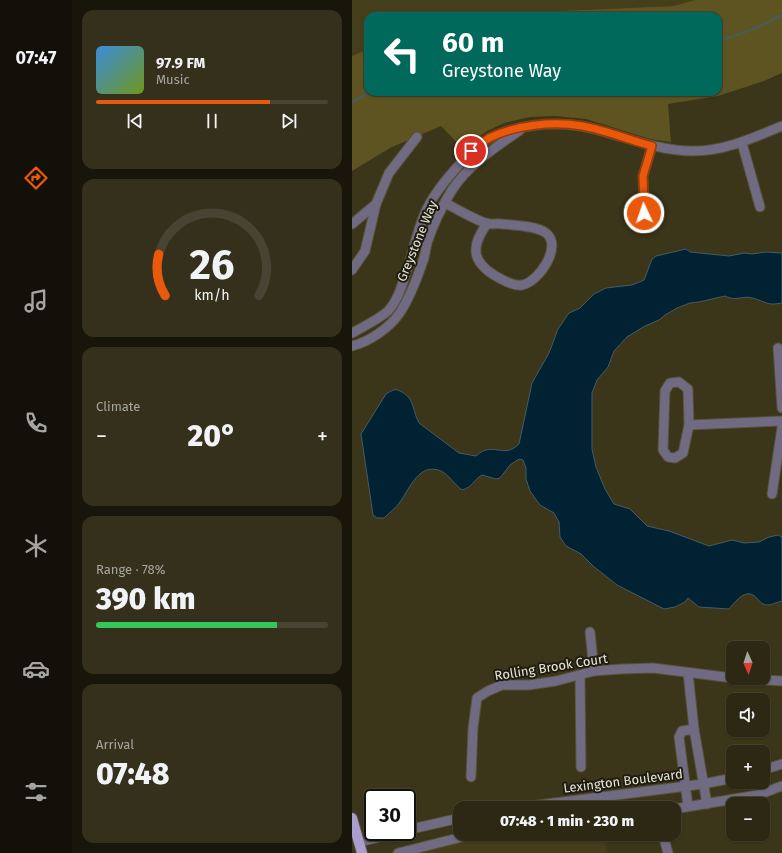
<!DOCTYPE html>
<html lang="en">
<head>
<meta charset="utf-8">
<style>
  body { margin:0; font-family:"Fira Sans",sans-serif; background:#34301c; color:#f1f3f6; height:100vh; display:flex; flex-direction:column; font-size:15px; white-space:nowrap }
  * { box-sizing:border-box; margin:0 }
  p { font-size:13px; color:#a6a6a0 }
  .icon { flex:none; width:22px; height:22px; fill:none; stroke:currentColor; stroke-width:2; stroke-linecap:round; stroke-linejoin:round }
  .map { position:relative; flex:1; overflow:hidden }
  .side { display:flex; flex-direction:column; gap:10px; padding:10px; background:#18160a; width:280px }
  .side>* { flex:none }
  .hud { position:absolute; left:12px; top:12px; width:358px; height:84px; border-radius:12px; box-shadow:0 1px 3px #0004,0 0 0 1px #484433; background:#00695c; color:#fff; overflow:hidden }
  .needle { width:26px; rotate:177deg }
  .tools { position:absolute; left:374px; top:641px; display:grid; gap:8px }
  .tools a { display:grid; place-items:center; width:44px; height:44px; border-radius:8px; background:#2c2813; box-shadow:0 1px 3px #0004,0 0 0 1px #484433; font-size:20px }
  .speed { position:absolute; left:12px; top:789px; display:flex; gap:8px; font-size:20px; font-weight:700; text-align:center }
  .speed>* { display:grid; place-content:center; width:52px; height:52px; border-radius:50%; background:#2c2813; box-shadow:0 1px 3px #0004,0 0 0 1px #484433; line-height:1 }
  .speed .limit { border:2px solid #111; border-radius:6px; background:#fff; color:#111 }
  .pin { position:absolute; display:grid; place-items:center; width:34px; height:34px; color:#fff; margin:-17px; border:2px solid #fff; border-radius:50%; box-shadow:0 1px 4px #0007 }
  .me { position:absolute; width:44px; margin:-22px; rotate:357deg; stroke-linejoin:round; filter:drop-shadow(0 0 3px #0008) }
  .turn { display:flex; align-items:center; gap:14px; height:84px; padding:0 12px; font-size:18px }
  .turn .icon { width:52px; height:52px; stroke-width:2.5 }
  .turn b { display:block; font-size:28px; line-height:34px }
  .big { font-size:30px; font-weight:800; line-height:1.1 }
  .side .card { flex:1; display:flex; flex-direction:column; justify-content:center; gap:6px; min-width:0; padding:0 14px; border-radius:12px; background:#34301c }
  .side .dial { align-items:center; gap:0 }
  .dial svg { height:104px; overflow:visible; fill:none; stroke:#484433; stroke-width:7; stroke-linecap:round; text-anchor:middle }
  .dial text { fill:#f1f3f6; stroke:none }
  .song { display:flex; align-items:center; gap:12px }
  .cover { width:48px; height:48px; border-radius:6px; background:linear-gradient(135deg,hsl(210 70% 55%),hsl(80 70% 35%)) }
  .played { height:4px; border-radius:2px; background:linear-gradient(90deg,#ea580c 75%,#484433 75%) }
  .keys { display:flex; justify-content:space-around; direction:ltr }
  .heat { display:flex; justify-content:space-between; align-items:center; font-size:22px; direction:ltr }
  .charge { height:6px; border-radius:3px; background:linear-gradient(90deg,#34c759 78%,#484433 0) }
  .trip { position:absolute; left:101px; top:801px; width:228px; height:40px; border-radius:12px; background:#2c2813; box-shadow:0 1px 3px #0004,0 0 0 1px #484433; font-weight:800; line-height:40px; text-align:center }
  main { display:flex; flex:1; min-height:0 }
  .menu { display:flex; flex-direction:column; width:72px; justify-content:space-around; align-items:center; background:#121008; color:#a6a6a0 }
  .menu .icon { width:28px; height:28px }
  .menu .active { color:#ea580c }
  .menu b { font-size:18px; color:#f1f3f6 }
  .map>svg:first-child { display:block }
  .built { fill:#453e1a }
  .green { fill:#5e5421 }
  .water { fill:#012233; stroke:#465c64 }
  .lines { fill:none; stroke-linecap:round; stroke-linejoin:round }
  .stream { stroke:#465c64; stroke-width:2 }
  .minor-casing { stroke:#575137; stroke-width:11 }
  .major-casing { stroke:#575137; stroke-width:12 }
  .minor { stroke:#706a82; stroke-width:9 }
  .major { stroke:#aa9ece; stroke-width:10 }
  .route-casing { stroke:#983908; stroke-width:10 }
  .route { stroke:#ea580c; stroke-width:7 }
  .labels { text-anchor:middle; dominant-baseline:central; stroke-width:4; stroke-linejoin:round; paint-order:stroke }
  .street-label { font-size:13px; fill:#e8e5d5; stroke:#1f1d11 }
</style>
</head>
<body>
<main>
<nav class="menu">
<b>07:47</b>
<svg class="icon active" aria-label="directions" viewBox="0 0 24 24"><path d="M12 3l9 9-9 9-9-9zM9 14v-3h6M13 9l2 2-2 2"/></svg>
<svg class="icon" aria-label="music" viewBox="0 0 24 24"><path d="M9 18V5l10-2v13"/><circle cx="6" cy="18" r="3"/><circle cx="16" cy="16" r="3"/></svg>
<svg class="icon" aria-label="phone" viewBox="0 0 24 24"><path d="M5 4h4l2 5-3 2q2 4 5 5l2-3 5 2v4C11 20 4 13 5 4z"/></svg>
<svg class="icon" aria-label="climate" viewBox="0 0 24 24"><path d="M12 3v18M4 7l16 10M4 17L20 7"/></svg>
<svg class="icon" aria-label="car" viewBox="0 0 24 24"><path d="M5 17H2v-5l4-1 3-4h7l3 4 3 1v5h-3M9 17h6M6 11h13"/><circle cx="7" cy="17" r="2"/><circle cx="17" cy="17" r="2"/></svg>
<svg class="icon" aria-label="filters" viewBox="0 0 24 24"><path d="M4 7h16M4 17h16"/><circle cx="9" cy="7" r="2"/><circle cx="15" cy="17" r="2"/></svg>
</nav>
<section class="side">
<div class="card">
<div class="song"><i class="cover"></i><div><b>97.9 FM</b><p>Music</p></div></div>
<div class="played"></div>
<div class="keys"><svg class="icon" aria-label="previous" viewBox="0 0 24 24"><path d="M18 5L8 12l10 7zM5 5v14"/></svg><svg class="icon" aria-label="pause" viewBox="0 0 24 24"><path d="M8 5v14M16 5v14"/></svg><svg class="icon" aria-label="next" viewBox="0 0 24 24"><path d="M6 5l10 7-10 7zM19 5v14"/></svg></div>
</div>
<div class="card dial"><svg viewBox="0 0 100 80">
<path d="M14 69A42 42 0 1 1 86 69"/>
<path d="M14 69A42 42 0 0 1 9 37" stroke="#ea580c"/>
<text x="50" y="56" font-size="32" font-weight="700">26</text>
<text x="50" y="72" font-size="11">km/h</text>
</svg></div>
<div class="card"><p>Climate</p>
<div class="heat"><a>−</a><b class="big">20°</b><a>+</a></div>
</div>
<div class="card"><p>Range · 78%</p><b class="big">390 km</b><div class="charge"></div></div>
<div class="card"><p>Arrival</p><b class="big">07:48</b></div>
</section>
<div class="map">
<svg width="430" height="853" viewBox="0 0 430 853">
  <rect width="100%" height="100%" fill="#3b3519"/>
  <g class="built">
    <polygon points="0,0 343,0 321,6 136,14 125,16 16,16 16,49 0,56"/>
    <polygon points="156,834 252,834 255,853 62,853 124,839"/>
  </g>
  <polygon class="green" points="343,0 430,0 430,73 412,81 366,96 316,104 319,142 298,139 234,119 203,116 178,117 152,123 135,131 111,149 89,126 38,148 0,171 0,56 16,49 16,92 366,92 366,16 125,16 136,14 321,6"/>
  <path class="water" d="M334 249 338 252 377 256 392 253 400 254 414 252 430 253V303C415 306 414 302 401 298 391 295 384 302 373 296L347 302 338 303 325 308 313 315 307 320 293 326 275 337 262 351 256 367 245 380 240 393V449L244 467 253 489 262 504 278 509 295 526 317 531 357 546 380 540 392 543 407 542 417 537 426 535 430 537V601C424 602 418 607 411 604 407 602 405 597 401 595 392 590 383 602 377 609L347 607 336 598 333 602 323 607 312 609 265 585 241 566 229 554 214 546 208 537 207 522 202 513 188 505 178 491 174 479V468L171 460 167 459 158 465 148 478 144 479 130 475C121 480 121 487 110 490 103 485 96 474 89 471 67 462 58 488 48 502 44 508 37 513 32 518H25L21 515 9 434 34 394C39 391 43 388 48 391 63 398 60 410 67 423L107 453 124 456C141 440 151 460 167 444L180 383 197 353 206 329 217 313 228 308 242 294 254 288 280 285 292 280 300 259 304 256Z"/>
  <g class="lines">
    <g class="stream">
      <path d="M366 40C389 36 410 26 430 15"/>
      <polyline points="0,102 18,92"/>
    </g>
    <g class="minor-casing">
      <g id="minor">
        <polyline points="390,143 408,207"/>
        <path d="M93 203C105 209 123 220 134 223 139 225 145 223 150 224 161 225 185 226 194 233 211 246 187 282 170 285 160 287 136 273 130 265 127 262 124 256 124 251 123 241 130 232 135 223"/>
        <polyline points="293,223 291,176 300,146"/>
        <polyline points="0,224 24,204 37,173 65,137"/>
        <polyline points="0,270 13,251 24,204"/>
        <path d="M0 333C11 327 27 319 36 311 48 298 51 280 57 264 62 247 66 229 73 213 81 194 95 178 108 164 117 154 126 144 138 138 165 125 199 121 229 126 267 133 301 151 341 151 373 151 401 138 430 126"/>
        <path d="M0 346C17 342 37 328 47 314 58 298 66 276 72 258 73 253 74 248 75 243 81 225 90 206 100 190 117 164 143 148 168 130"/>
        <polyline points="426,348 430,408"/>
        <polygon points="327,382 336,389 337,425 331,453 323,458 316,457 311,450 313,391 318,383"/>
        <polyline points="337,425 430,421"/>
        <polyline points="420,494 430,427"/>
        <polyline points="238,632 242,671"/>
        <polyline points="336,673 342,729 355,804"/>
        <polyline points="228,676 229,767"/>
        <polyline points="385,678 430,681"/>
        <polyline points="411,770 430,764"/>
        <polyline points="119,777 121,728 125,698 136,691 150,685 177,685 204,681 242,671 270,669 301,668 381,678"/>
        <polyline points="336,806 327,737 330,731 342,729"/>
        <polyline points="163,808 351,784 381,778"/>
        <polyline points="322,809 406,795 430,786"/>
        <polyline points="55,830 108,818"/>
        <polyline points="7,842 49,832"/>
        <polyline points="313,842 316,853"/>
        <polyline points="46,853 122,834"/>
      </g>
    </g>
    <g class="major-casing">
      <polyline id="major" points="0,818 10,853"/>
    </g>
    <use href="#minor" class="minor"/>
    <use href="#major" class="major"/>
  </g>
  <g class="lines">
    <g class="route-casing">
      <path id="route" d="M119 151C125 147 131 142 137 138 163 125 201 121 230 126 254 130 277 140 300 146L291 176 292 213"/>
    </g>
    <use href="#route" class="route"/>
  </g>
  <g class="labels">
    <g class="street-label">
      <text transform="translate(65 241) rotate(-68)">Greystone Way</text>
      <text transform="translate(199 667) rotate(-9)">Rolling Brook Court</text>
      <text transform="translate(271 781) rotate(-7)">Lexington Boulevard</text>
    </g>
  </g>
</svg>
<div class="tools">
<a><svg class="needle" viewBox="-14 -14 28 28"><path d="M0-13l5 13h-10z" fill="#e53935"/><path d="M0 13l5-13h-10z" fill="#a6a6a0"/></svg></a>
<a><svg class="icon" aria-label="sound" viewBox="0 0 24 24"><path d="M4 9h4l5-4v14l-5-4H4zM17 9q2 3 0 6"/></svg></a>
<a>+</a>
<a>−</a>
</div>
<div class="speed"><div class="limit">30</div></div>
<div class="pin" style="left:119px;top:151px;background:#d93025"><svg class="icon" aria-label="arrive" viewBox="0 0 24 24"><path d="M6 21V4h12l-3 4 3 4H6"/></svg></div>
<svg class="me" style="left:292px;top:213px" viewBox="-20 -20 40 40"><circle r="17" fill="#ea580c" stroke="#fff" stroke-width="3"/><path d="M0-11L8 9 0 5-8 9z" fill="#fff"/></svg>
<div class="trip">07:48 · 1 min · 230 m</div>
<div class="hud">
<div class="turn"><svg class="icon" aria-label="left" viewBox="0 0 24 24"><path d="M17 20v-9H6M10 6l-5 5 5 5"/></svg><div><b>60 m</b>Greystone Way</div></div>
</div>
</div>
</main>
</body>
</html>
